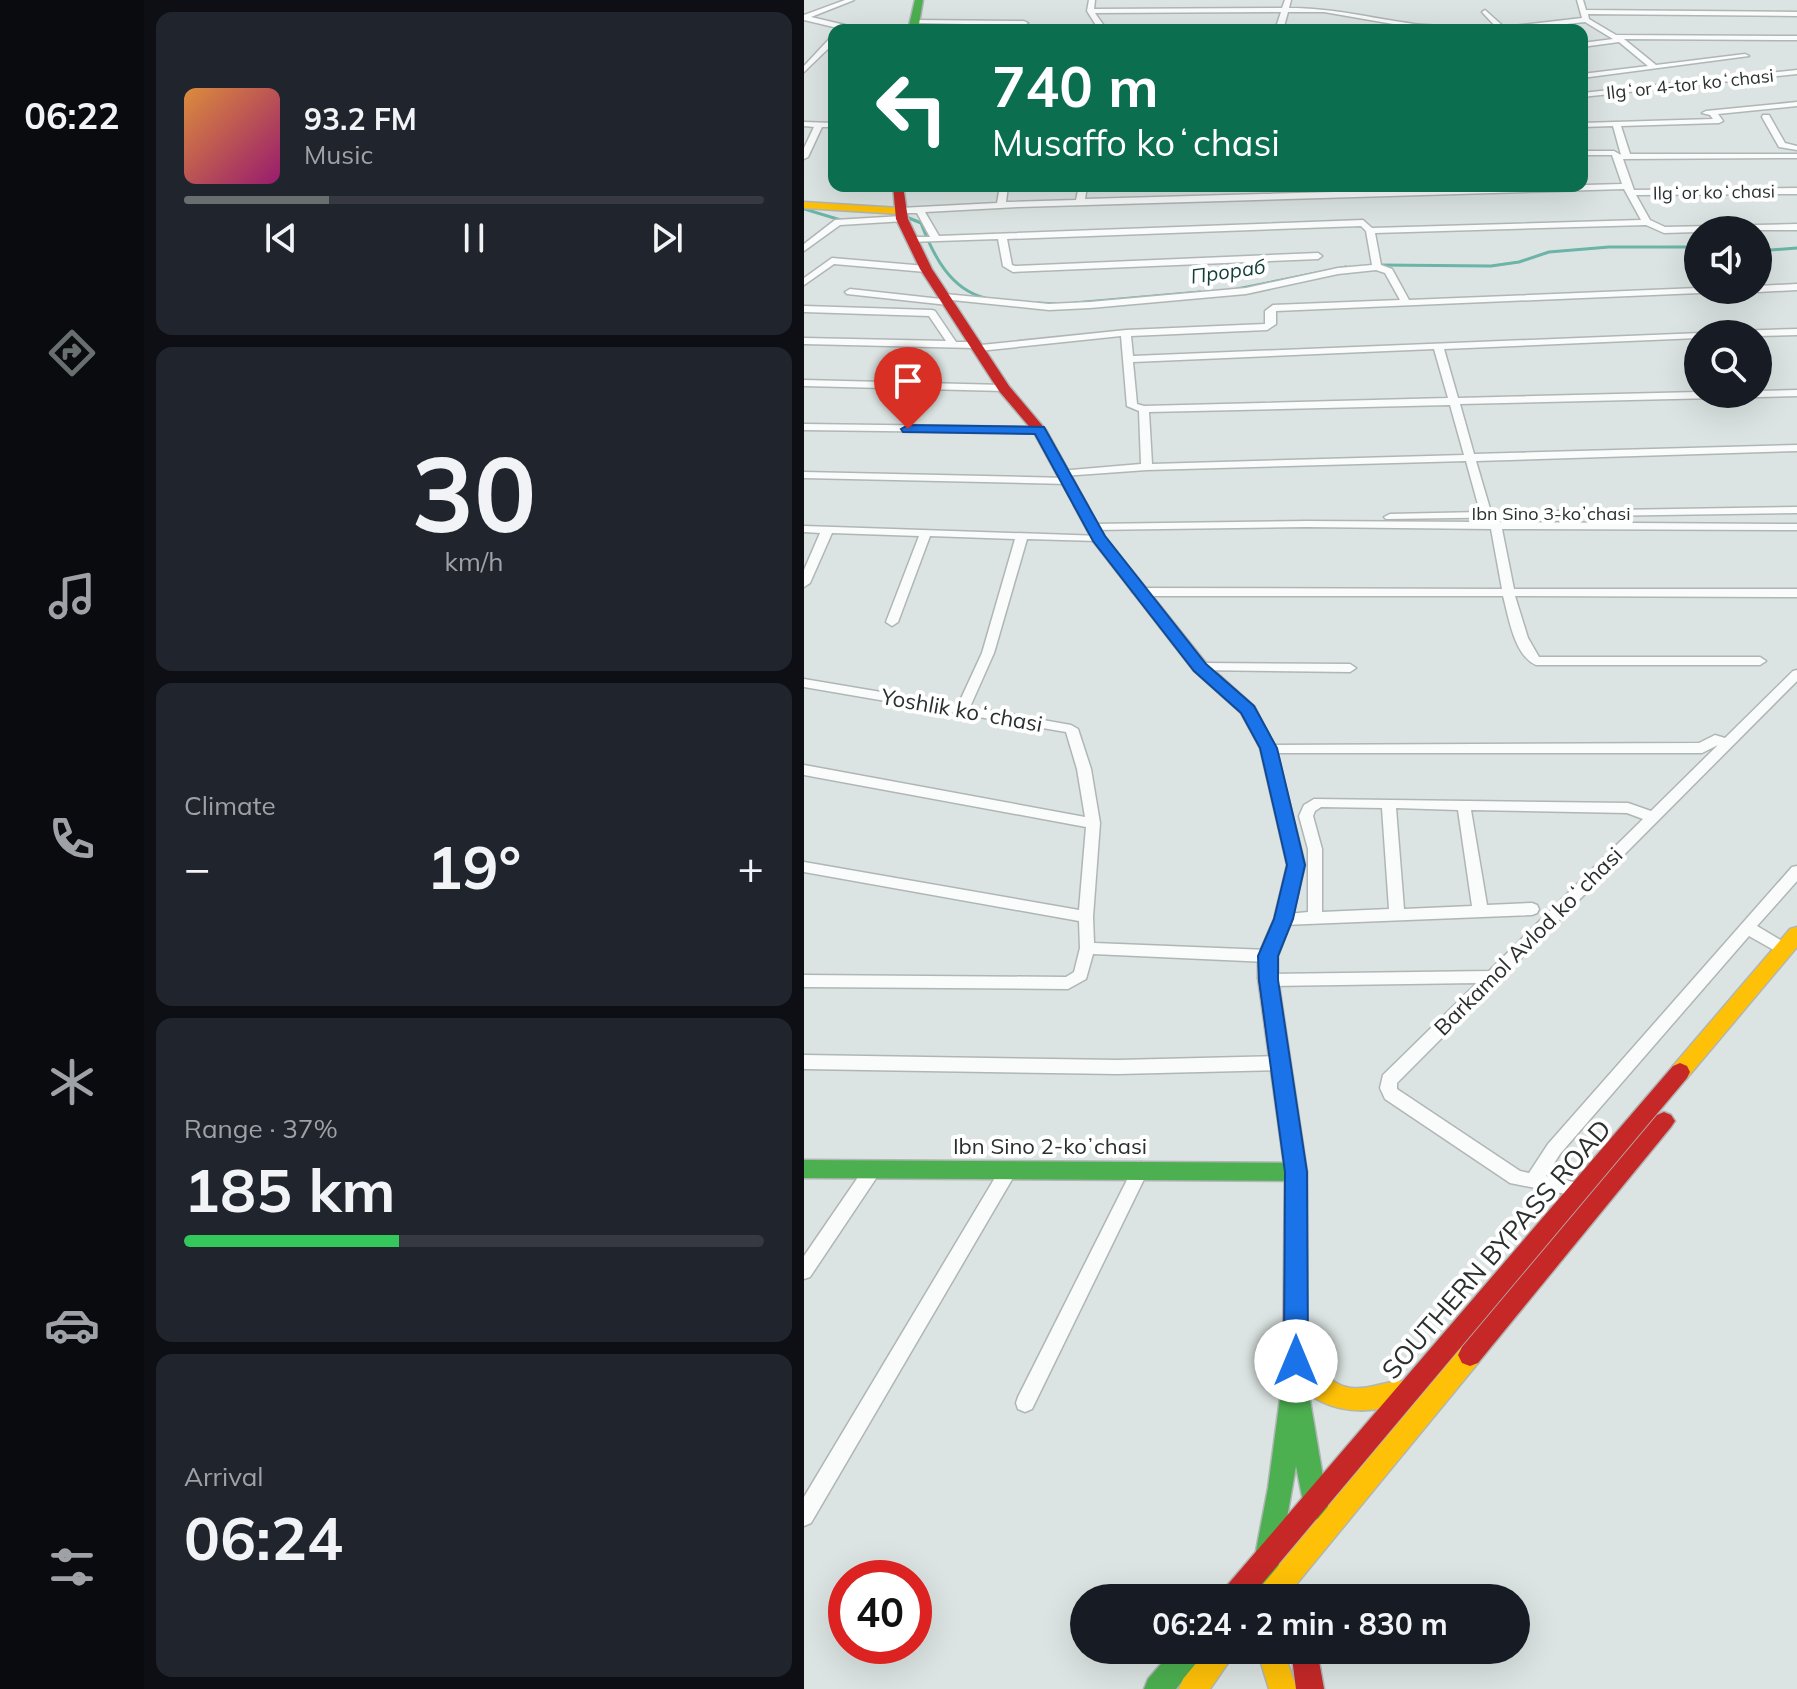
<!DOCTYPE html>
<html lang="en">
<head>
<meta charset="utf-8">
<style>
  body { margin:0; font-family:Mulish,sans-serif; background:#20242c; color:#f1f3f6; height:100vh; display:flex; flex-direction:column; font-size:30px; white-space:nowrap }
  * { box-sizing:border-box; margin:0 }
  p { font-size:26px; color:#9ea1a6 }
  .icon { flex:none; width:44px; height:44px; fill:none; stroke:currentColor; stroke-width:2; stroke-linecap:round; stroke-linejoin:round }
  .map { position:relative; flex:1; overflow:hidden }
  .sheet { display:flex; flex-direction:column; gap:12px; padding:12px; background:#0d0f14; width:660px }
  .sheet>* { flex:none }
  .top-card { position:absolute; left:24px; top:24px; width:760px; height:168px; border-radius:16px; box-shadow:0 8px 32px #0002; background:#0b6e4f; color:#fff; overflow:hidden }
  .buttons { position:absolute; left:880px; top:216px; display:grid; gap:16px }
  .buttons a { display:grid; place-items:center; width:88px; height:88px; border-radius:50%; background:#171b24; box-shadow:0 8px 32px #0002; font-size:40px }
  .speed { position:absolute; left:24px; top:1560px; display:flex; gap:16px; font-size:40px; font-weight:700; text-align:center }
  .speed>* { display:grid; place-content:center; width:104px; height:104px; border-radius:50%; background:#171b24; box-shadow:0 8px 32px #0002; line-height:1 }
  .speed .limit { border:12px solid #d22; background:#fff; color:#111 }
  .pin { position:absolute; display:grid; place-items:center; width:68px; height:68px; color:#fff; margin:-82px -34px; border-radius:50% 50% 50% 0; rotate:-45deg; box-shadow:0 0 8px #0007 }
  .pin .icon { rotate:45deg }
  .me { position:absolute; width:88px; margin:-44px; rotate:0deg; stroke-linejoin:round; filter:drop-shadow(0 0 6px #0008) }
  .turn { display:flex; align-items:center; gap:28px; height:168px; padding:0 32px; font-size:36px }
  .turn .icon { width:104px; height:104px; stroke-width:2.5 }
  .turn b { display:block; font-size:56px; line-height:68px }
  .big { font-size:60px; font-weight:700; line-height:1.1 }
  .sheet .widget { flex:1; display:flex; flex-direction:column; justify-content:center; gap:12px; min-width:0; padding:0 28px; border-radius:16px; background:#20242c }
  .sheet .dial { align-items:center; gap:0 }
  .dial b { font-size:104px; line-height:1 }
  .song { display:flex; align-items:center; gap:24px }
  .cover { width:96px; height:96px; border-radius:12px; background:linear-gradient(135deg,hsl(30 70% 55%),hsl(320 70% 35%)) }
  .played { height:8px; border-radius:4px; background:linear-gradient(90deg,#686f6e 25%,#363941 25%) }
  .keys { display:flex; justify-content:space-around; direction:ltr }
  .heat { display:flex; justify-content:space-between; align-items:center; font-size:44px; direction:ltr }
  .charge { height:12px; border-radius:6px; background:linear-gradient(90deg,#34c759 37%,#363941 0) }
  .trip { position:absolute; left:266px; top:1584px; width:460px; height:80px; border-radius:40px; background:#171b24; box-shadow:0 8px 32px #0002; font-weight:700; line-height:80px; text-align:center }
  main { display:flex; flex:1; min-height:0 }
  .menu { display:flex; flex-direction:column; width:144px; justify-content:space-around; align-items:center; background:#090b0e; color:#9ea1a6 }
  .menu .icon { width:56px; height:56px }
  .menu .on { color:#686f6e }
  .menu b { font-size:36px; color:#f1f3f6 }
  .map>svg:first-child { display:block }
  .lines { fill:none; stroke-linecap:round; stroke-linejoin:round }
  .stream { stroke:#6cb4a8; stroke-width:3 }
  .street-casing { stroke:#b0b6b5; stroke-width:3 }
  .fast-casing { stroke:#b0b6b5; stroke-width:3 }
  .slow-casing { stroke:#b0b6b5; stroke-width:3 }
  .jam-casing { stroke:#b0b6b5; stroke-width:3 }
  .street { fill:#fafbfb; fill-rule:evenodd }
  .fast { fill:#4caf50; fill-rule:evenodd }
  .slow { fill:#ffc107; fill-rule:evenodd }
  .jam { fill:#c62828; fill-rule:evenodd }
  .route { fill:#1a73e8; stroke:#114b97; stroke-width:2 }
  .labels { text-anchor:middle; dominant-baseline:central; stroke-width:8; stroke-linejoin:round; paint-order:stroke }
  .far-street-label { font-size:18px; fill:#2a302f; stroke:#fff }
  .far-water-label { font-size:20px; font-style:italic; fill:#133f38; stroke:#fff }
  .street-label { font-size:22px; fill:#2a302f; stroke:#fff }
  .near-street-label { font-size:26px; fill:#2a302f; stroke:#fff }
</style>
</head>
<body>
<main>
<nav class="menu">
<b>06:22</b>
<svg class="icon on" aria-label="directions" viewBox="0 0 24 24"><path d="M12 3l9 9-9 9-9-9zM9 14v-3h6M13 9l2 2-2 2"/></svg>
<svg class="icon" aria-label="music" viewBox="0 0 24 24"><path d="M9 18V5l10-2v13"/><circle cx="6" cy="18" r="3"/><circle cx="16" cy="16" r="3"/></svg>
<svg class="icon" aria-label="phone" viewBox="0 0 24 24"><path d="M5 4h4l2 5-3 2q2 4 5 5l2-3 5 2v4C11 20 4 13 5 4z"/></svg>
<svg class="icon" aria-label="climate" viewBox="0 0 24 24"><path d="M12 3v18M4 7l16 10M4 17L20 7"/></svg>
<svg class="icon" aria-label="car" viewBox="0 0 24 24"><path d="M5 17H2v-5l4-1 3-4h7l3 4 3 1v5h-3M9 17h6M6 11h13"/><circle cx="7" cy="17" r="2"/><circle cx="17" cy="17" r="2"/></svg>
<svg class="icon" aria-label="filters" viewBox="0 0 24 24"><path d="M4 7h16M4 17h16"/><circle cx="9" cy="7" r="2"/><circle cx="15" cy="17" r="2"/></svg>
</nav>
<section class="sheet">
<div class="widget">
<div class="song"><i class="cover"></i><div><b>93.2 FM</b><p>Music</p></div></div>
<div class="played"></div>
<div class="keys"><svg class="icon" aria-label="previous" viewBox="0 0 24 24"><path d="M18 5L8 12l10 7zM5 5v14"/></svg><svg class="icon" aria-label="pause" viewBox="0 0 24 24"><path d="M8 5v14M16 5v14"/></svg><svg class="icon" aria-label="next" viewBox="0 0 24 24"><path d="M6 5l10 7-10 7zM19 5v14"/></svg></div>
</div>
<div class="widget dial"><b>30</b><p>km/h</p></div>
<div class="widget"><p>Climate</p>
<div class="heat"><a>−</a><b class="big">19°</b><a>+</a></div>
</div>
<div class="widget"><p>Range · 37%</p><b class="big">185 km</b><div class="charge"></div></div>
<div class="widget"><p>Arrival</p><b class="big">06:24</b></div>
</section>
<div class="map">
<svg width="993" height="1689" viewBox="0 0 993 1689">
  <rect width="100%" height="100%" fill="#dbe4e2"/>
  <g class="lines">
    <g class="stream">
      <polyline points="0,209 40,221"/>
      <path d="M100 216 117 223C129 255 146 289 181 298"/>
      <polyline points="954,251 993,248"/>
      <polyline points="575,265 687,266 715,262 745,252 805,247 894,247"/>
      <polyline points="433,289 542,267"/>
      <polyline points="234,303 253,304"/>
      <polyline points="270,303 396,292"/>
    </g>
    <g class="street-casing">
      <g id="street">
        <polygon points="41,0 50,0 7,17 41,25 42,30 0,20 0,15"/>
        <path d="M285 0H291L290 9 478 8 481 0H487L485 8C530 8 566 18 610 24 637 27 665 27 692 27L678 12 681 10 700 27 778 18 773 0H779L782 10 993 12V16L784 14 785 19 812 35 993 36V40L820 39 852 65 941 54 945 56 778 78V74L844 66 815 42 778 47V43L809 39 781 22 708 30H644L612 28 520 12H484L479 30H471L477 12 291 13 303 30H295L283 11Z"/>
        <polygon points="111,20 220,21 224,23 220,25 109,23"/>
        <polygon points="27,37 30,37 30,43 0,72 0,66"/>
        <polygon points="993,70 993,74 778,97 778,93"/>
        <path d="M993 102V106L914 114 919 121 915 123 817 126 826 154H993V158L819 159 830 190 993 188V194L832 195 846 220 861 227 993 224V230H894V232L860 233 842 225 571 233 577 265 588 269 605 300 894 288V290H921L919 292 472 311V324L463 330 327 336 329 356 897 333 894 334V338L640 349 654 398 894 392 954 394V391L993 390V396L656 404 670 454 993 445V451L672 461 687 512 993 507V513L582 519 580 517 586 514 676 512 662 461 343 470 259 476 255 475V471L337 464 335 411 323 406 317 336 175 351 170 348 0 344V338L142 341 125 316 0 312V306L128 310 131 311 152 342H172L177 345 322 330 461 324V311L469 305 596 300 581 273 572 270 534 274 442 294 286 308 245 310 148 300 147 304 144 305 43 294 41 292 46 289 137 299 138 295 141 294 245 304 286 302 442 288 534 268 568 265 562 231 557 226 203 239 208 265 211 266 514 253 518 256 514 259 209 272 199 266 194 239 104 242V238L107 237H126L113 213H93V209L96 208 193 203 196 186H204L202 202 272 200 275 186H283L281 199 818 184 808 155H778V151H810L817 155 809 126 778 127V123L909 119 906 115 898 113 902 111ZM820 189 837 220 568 228 559 220 135 236 121 212 214 207ZM630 349 644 398 340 406 333 404 329 362ZM646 405 660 455 348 464 345 412Z"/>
        <polygon points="959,115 965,115 981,143 993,146 993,150 975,147 958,117"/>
        <polygon points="0,122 30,123 30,127 18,127 4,157 0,159 0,148 10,127 0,126"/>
        <polygon points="98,216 101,217 101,221 36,225 0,251 0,244 31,220"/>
        <polygon points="28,258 122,266 127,269 122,272 30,264 0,285 0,278"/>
        <polygon points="993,284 993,290 954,292 950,290 954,290 954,286"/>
        <polygon points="993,329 993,335 954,336 954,334 925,334 930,331"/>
        <polygon points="0,380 200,385 205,388 200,391 0,386"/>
        <polygon points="0,424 235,427 240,430 235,433 0,430"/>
        <polygon points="0,472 264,478 269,481 264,484 0,478"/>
        <path d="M502 521 993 524V530L698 529 710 589H993V597L711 596 724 638 735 657H956L962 661 956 665H732C710 655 705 618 699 596H334L328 592 334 588 698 589 687 529 502 527 288 530 282 527 288 524Z"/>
        <polygon points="0,526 298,536 300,538 294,541 223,539 190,653 166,707 267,725 274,729 287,769 296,823 289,917 290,943 464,950 469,952 471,956 469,960 464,962 289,954 282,979 264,989 0,987 0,975 262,977 270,972 276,948 275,921 0,872 0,862 275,910 282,827 0,775 0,765 281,817 273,769 262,732 0,687 0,679 154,705 178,653 211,539 126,536 94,622 88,626 82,622 115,536 28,533 6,583 0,587 0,570 16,533 0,532"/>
        <polygon points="396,663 546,664 552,668 546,672 392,670 390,667"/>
        <path d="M993 670V681L593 1083V1089L716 1171 725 1173 744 1144 988 867 993 866V881L953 926 985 945 987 949 985 953H975L945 936 756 1154 742 1176 783 1185 785 1190 783 1195 777 1197 706 1183 581 1099 576 1088 579 1075 673 983 464 986 459 984 456 980 459 976 464 974 685 971 839 819 823 813 667 810 683 905 728 903 733 905 735 909 733 913 728 915 479 925 474 923 472 919 474 915 504 912V849L495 816 500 805 510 799 824 803 847 811 914 745 898 753H464L459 751 457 748 459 745 895 743 911 735 921 738 989 671ZM517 807 578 808 585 909 518 912V849L509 816 511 811ZM592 808 654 810 668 906 600 909Z"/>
        <polygon points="0,1055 314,1060 477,1056 483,1058 485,1063 483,1068 477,1070 314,1074 0,1069"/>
        <polygon points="69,1162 75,1164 77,1169 75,1174 6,1277 0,1279 0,1256 63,1164"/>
        <polygon points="337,1162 343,1164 345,1169 228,1409 221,1412 214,1409 212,1403 214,1397 331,1164"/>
        <polygon points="204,1164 210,1166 212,1171 210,1176 7,1523 0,1526 0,1497 198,1166"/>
      </g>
    </g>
    <g class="fast-casing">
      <g id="fast">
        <polygon points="111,0 119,0 114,30 104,30"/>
        <polygon points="0,1160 492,1163 500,1165 503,1172 500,1179 492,1181 0,1178"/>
        <path d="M491 1352 499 1355 503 1363V1382L524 1507 520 1516 511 1520 502 1516 492 1466 469 1598H443L464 1488 476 1398C482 1384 476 1369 483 1355Z"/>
        <polygon points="369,1650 400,1650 396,1659 372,1689 340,1689 344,1679"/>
      </g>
    </g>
    <g class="slow-casing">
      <g id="slow">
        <polygon points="0,202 96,208 102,211 96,214 0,208"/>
        <polygon points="277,502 282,503 301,537 402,663 450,706 472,748 501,865 488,919 474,956 474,978 471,983 464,986 457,983 454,978 454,956 470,919 483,865 456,748 437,713 390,671 289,541 270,506"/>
        <polygon points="993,927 993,947 883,1078 876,1081 869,1078 866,1072 869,1066 986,929"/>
        <polygon points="666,1344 674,1347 678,1355 674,1363 481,1598 451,1598 455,1589 658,1347"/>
        <path d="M492 1350C511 1357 521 1382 542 1387 565 1393 590 1375 610 1383L614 1391 610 1399C562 1419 504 1416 480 1361L484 1353Z"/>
        <polygon points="403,1650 433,1650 406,1689 375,1689 379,1679"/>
        <polygon points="453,1650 479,1650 493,1689 465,1689"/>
      </g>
    </g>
    <g class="jam-casing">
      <g id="jam">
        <polygon points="89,186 99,186 104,219 128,269 205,386 242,430 284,506 282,509 272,509 229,431 195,391 116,269 92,219"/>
        <polygon points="464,970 471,973 474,978 503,1172 503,1363 499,1371 491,1374 483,1371 479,1363 481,1172 454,978 457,973"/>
        <polygon points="876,1063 883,1066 886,1072 883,1078 446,1598 416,1598 420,1589 869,1066"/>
        <polygon points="860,1112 867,1115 871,1121 867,1127 674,1363 666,1366 658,1363 654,1355 658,1347 853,1115"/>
        <polygon points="487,1650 513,1650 520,1689 492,1689"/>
      </g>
    </g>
    <use href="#street" class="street"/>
    <use href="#fast" class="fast"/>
    <use href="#slow" class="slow"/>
    <use href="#jam" class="jam"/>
  </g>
  <polygon class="route" points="104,425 240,427 301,536 402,664 450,706 473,748 501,865 489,919 474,956 474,980 503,1172 504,1361 500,1370 492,1373 483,1370 480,1361 481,1172 455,980 454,956 470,919 483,865 456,748 437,713 390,671 289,541 231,434 99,432 97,429"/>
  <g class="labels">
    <g class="far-street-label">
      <text transform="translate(886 84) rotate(-6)">Ilgʻor 4-tor koʻchasi</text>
      <text transform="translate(910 192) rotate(-1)">Ilgʻor koʻchasi</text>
      <text x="747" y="513">Ibn Sino 3-koʼchasi</text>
    </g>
    <g class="far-water-label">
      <text transform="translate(424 271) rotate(-8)">Прораб</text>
    </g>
    <g class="street-label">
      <text transform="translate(158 710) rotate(10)">Yoshlik koʻchasi</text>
      <text transform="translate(724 941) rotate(-45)">Barkamol Avlod koʻchasi</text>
      <text x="246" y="1146">Ibn Sino 2-koʼchasi</text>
    </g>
    <g class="near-street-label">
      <text transform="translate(692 1249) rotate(-49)">SOUTHERN BYPASS ROAD</text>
    </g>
  </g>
</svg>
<div class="buttons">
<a><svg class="icon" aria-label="sound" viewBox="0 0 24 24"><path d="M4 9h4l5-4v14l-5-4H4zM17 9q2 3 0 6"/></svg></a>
<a><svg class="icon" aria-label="search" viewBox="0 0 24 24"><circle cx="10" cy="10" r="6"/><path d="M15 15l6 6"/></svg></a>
</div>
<div class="speed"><div class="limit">40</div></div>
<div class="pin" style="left:104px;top:429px;background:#d93025"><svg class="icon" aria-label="arrive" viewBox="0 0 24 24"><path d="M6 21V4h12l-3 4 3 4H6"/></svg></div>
<svg class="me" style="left:492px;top:1361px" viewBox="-20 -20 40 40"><circle r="19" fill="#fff"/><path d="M0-13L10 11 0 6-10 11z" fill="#1a73e8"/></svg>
<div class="trip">06:24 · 2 min · 830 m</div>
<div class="top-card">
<div class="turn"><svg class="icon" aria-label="left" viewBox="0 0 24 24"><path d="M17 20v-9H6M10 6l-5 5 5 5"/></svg><div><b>740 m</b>Musaffo koʻchasi</div></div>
</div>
</div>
</main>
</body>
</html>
